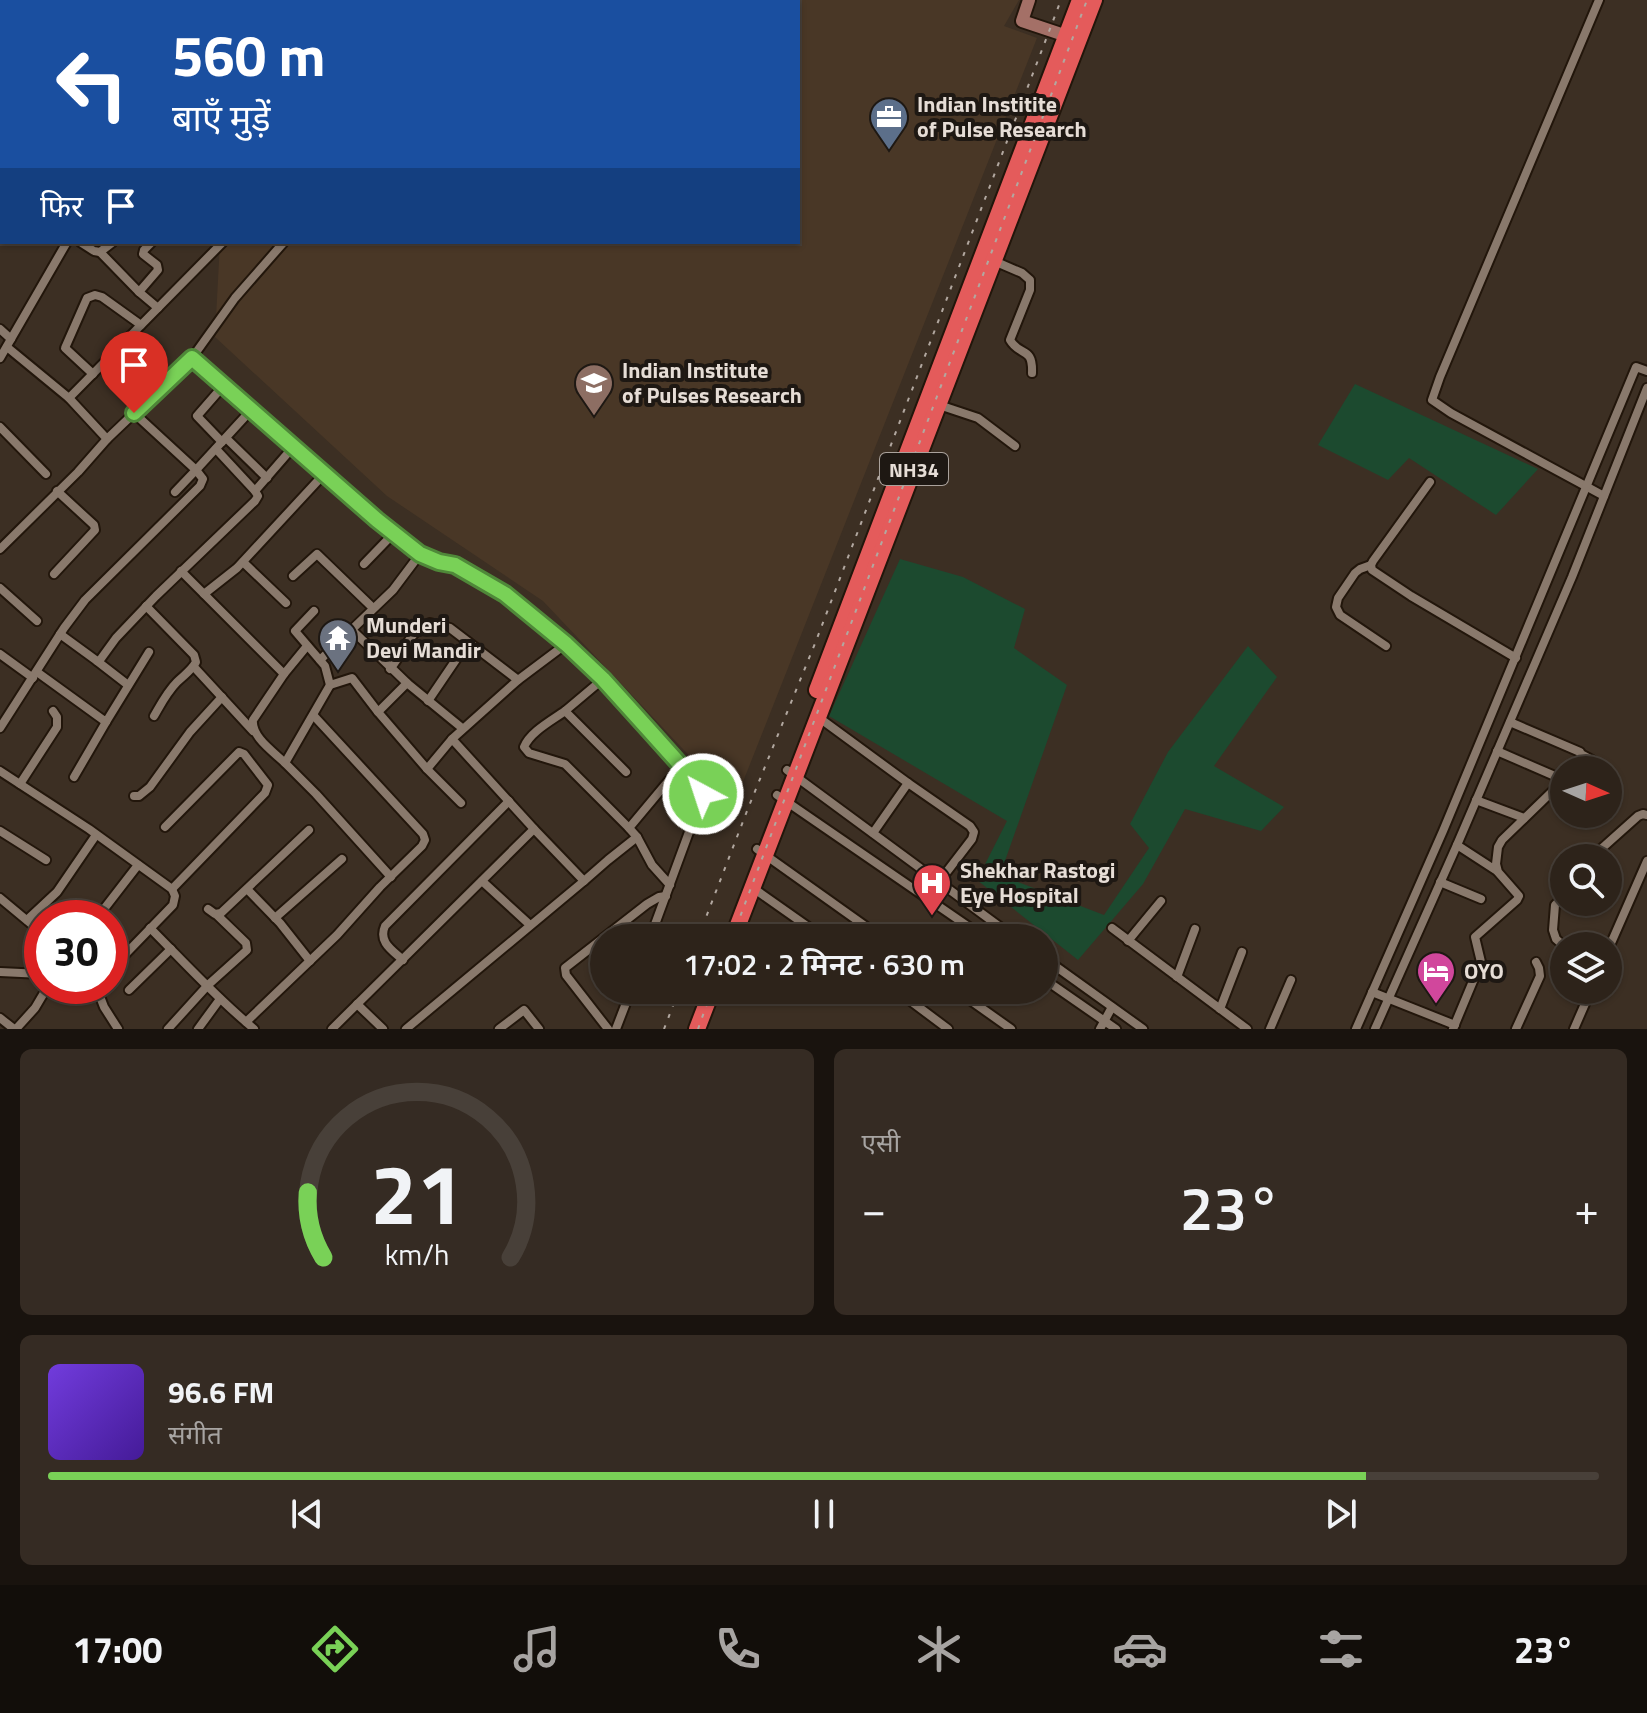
<!DOCTYPE html>
<html lang="hi">
<head>
<meta charset="utf-8">
<style>
  body { margin:0; font-family:"Titillium Web","Noto Sans Devanagari",sans-serif; background:#352b23; color:#f1f3f6; height:100vh; display:flex; flex-direction:column; font-size:30px; white-space:nowrap }
  * { box-sizing:border-box; margin:0 }
  p { font-size:26px; color:#a7a4a2 }
  .icon { flex:none; width:44px; height:44px; fill:none; stroke:currentColor; stroke-width:2; stroke-linecap:round; stroke-linejoin:round }
  .map { position:relative; height:1029px; overflow:hidden }
  .drawer { display:flex; flex-direction:column; gap:20px; padding:20px; background:#19130e; flex:1 }
  .drawer>* { flex:none }
  .banner { position:absolute; left:0px; top:0px; width:800px; height:244px; box-shadow:0 2px 6px #0004,0 0 0 2px #484039; background:#1a4fa0; color:#fff; overflow:hidden }
  .needle { width:52px; rotate:93deg }
  .buttons { position:absolute; left:1550px; top:756px; display:grid; gap:16px }
  .buttons a { display:grid; place-items:center; width:72px; height:72px; border-radius:50%; background:#2d231a; box-shadow:0 2px 6px #0004,0 0 0 2px #484039; font-size:40px }
  .speed { position:absolute; left:24px; top:900px; display:flex; gap:16px; font-size:40px; font-weight:700; text-align:center }
  .speed>* { display:grid; place-content:center; width:104px; height:104px; border-radius:50%; background:#2d231a; box-shadow:0 2px 6px #0004,0 0 0 2px #484039; line-height:1 }
  .speed .limit { border:12px solid #d22; background:#fff; color:#111 }
  .pin { position:absolute; display:grid; place-items:center; width:68px; height:68px; color:#fff; margin:-82px -34px; border-radius:50% 50% 50% 0; rotate:-45deg; box-shadow:0 0 8px #0007 }
  .pin .icon { rotate:45deg }
  .me { position:absolute; width:88px; margin:-44px; rotate:320deg; stroke-linejoin:round; filter:drop-shadow(0 0 6px #0008) }
  .turn { display:flex; align-items:center; gap:28px; height:168px; padding:0 40px; font-size:36px }
  .turn .icon { width:104px; height:104px; stroke-width:2.5 }
  .turn b { display:block; font-size:56px; line-height:68px }
  .then { display:flex; align-items:center; height:76px; padding:0 40px; background:#0003; gap:16px; font-size:30px }
  .big { font-size:60px; font-weight:600; line-height:1.1 }
  .drawer .tile { flex:1; display:flex; flex-direction:column; justify-content:center; gap:12px; min-width:0; padding:0 28px; border-radius:12px; background:#352b23 }
  .drawer .dial { align-items:center; gap:0 }
  .dial svg { height:208px; overflow:visible; fill:none; stroke:#484039; stroke-width:7; stroke-linecap:round; text-anchor:middle }
  .dial text { fill:#f1f3f6; stroke:none }
  .song { display:flex; align-items:center; gap:24px }
  .cover { width:96px; height:96px; border-radius:12px; background:linear-gradient(135deg,hsl(260 70% 55%),hsl(260 70% 35%)) }
  .played { height:8px; border-radius:4px; background:linear-gradient(90deg,#79d157 85%,#484039 85%) }
  .keys { display:flex; justify-content:space-around; direction:ltr }
  .heat { display:flex; justify-content:space-between; align-items:center; font-size:44px; direction:ltr }
  .drawer .tiles { flex:1; display:grid; gap:20px; grid-template-columns:1fr 1fr }
  .tile:last-child { grid-column:span 2 }
  .trip { position:absolute; left:590px; top:924px; width:468px; height:80px; border-radius:40px; background:#2d231a; box-shadow:0 2px 6px #0004,0 0 0 2px #484039; font-weight:600; line-height:80px; text-align:center }
  .tab-bar { display:flex; height:128px; justify-content:space-around; align-items:center; background:#120e0a; color:#a7a4a2 }
  .tab-bar .icon { width:56px; height:56px }
  .tab-bar .active { color:#79d157 }
  .tab-bar b { font-size:36px; color:#f1f3f6 }
  .map>svg:first-child { display:block }
  .built { fill:#493726 }
  .green { fill:#1c4a2f }
  .lines { fill:none; stroke-linecap:round; stroke-linejoin:round }
  .street-casing { stroke:#22160b; stroke-width:12 }
  .secondary-casing { stroke:#22160b; stroke-width:16 }
  .highway-casing { stroke:#22160b; stroke-width:20 }
  .street { stroke:#89796c; stroke-width:8 }
  .secondary { stroke:#a47067; stroke-width:12 }
  .highway { stroke:#e45b5b; stroke-width:16 }
  .rail { stroke:#b2a8a0; stroke-width:2; stroke-dasharray:4 8; stroke-linecap:butt }
  .route-casing { stroke:#4f8839; stroke-width:20 }
  .route { stroke:#79d157; stroke-width:14 }
  .labels { text-anchor:middle; dominant-baseline:central; stroke-width:8; stroke-linejoin:round; paint-order:stroke }
  .shield { fill:#1e1813; stroke:#aaa29c; stroke-width:2 }
  .shield-label { font-size:20px; font-weight:bold; fill:#e6ddd6 }
  .poi-label { font-size:22px; font-weight:bold; fill:#e6ddd6; stroke:#1e1813; text-anchor:start }
</style>
</head>
<body>
<div class="map">
<svg width="1647" height="1029" viewBox="0 0 1647 1029">
  <rect width="100%" height="100%" fill="#3c2f23"/>
  <polygon class="built" points="231,0 1019,0 1004,26 1037,38 735,802 715,792 717,785 543,601 387,496 215,337 220,242 798,242 798,2 231,2"/>
  <g class="green">
    <polygon points="1355,384 1538,469 1496,515 1409,458 1388,480 1318,445"/>
    <polygon points="900,559 963,577 1025,609 1014,648 1067,685 1000,875 1104,915 1149,848 1130,824 1168,752 1248,646 1277,677 1214,766 1284,807 1261,831 1185,809 1143,884 1078,960 977,880 1007,821 829,716"/>
  </g>
  <g class="lines">
    <g class="street-casing">
      <g id="street">
        <polyline points="172,0 175,2"/>
        <polyline points="257,0 260,2"/>
        <polyline points="311,0 311,2"/>
        <polyline points="349,0 349,2"/>
        <polyline points="1599,0 1440,377 1432,400 1451,413 1604,496"/>
        <polyline points="11,2 12,0"/>
        <polyline points="71,2 72,0"/>
        <polyline points="133,2 135,0"/>
        <polyline points="184,2 186,0"/>
        <polyline points="361,2 362,0"/>
        <polyline points="430,2 432,0"/>
        <polyline points="493,2 495,0"/>
        <polyline points="0,17 2,14"/>
        <polyline points="0,88 2,85"/>
        <polyline points="0,130 2,127"/>
        <polyline points="0,163 2,164"/>
        <polyline points="0,197 2,195"/>
        <polyline points="80,242 94,251 100,252 113,242"/>
        <polyline points="284,242 235,298 192,358 325,473"/>
        <polyline points="100,252 139,292 158,308"/>
        <path d="M994 261 1022 273 1030 280V290L1010 340C1020 357 1033 346 1032 373"/>
        <polyline points="139,292 158,270 157,265 143,254 144,250 152,242"/>
        <polyline points="0,329 11,339"/>
        <polyline points="7,347 69,398 107,439"/>
        <polyline points="0,358 67,242"/>
        <polyline points="93,374 65,348 87,298 95,295 102,297 141,325"/>
        <polyline points="69,398 223,242"/>
        <polyline points="939,405 978,418 1015,446"/>
        <polyline points="134,413 196,470 175,492"/>
        <polyline points="0,427 46,474"/>
        <polyline points="226,438 267,478"/>
        <polyline points="222,442 197,416 224,385"/>
        <polyline points="216,449 255,491"/>
        <polyline points="1430,482 1373,561 1371,565 1372,570 1411,596 1516,658"/>
        <polyline points="0,549 78,472 107,439 192,358"/>
        <polyline points="243,562 286,603"/>
        <polyline points="364,564 393,534"/>
        <polyline points="1371,565 1360,569 1355,573 1338,598 1336,607 1340,615 1386,646"/>
        <polyline points="181,571 204,594"/>
        <polyline points="54,574 95,530 94,525 57,491"/>
        <polyline points="293,576 317,554 373,608"/>
        <polyline points="0,588 37,621"/>
        <path d="M146 606 194 655 196 662C191 671 184 675 177 682 167 692 161 704 154 716"/>
        <path d="M314 611 295 631 325 666 330 685 285 763C274 752 251 737 253 720L284 674 204 594 237 568 325 473C354 500 386 533 419 554 432 562 447 561 460 568 499 588 532 615 566 644L518 680 452 739 534 829 584 881 608 860 637 837"/>
        <polyline points="352,630 407,683"/>
        <polyline points="60,634 97,661 100,660 116,638 156,596 255,501 258,496 255,491 294,446"/>
        <polyline points="566,644 603,679"/>
        <polyline points="0,654 33,678"/>
        <polyline points="320,660 393,590 420,554"/>
        <polyline points="97,661 128,685"/>
        <polyline points="194,667 253,731"/>
        <path d="M390 669C403 654 410 629 430 623L450 628 518 680"/>
        <polyline points="37,672 106,722 149,652"/>
        <polyline points="284,674 307,646"/>
        <polyline points="330,685 352,678 378,712"/>
        <polyline points="428,701 468,642"/>
        <polyline points="565,711 603,679 692,778 703,794 650,938"/>
        <polyline points="818,717 908,783 873,833"/>
        <polyline points="1510,722 1580,752 1581,756 1574,770"/>
        <polyline points="0,728 64,628 85,600 200,486 203,479 196,470 252,409"/>
        <polyline points="452,739 427,769 378,712 407,683 462,728"/>
        <polyline points="1581,754 1592,760 1603,770"/>
        <polyline points="285,763 316,794 391,877"/>
        <polyline points="427,769 461,803"/>
        <polyline points="787,770 1015,938"/>
        <polyline points="0,771 89,829 172,889 175,896 173,905 110,970"/>
        <path d="M626 772 565 711C551 721 530 732 524 747L529 753 565 764 629 828 637 837 652 865 670 885"/>
        <polyline points="1608,775 1612,780 1608,785"/>
        <polyline points="74,777 106,722"/>
        <polyline points="908,783 970,826 974,832 972,839 939,882"/>
        <polyline points="20,784 57,727 57,717 53,711"/>
        <polyline points="777,795 985,938"/>
        <polyline points="134,796 139,796 150,787 190,732 222,697"/>
        <polyline points="1476,800 1524,818"/>
        <polyline points="165,827 239,752 244,754 268,785 265,793 172,889"/>
        <polyline points="629,828 680,767"/>
        <polyline points="0,831 46,860"/>
        <polyline points="1457,845 1497,871"/>
        <polyline points="757,849 882,938"/>
        <polyline points="1591,858 1638,816 1643,814 1647,815"/>
        <polyline points="482,881 530,925"/>
        <polyline points="1440,882 1481,899"/>
        <polyline points="753,888 824,938"/>
        <polyline points="247,889 280,923 310,961"/>
        <polyline points="1564,896 1555,905 1553,930 1556,939 1564,946"/>
        <polyline points="0,898 42,933"/>
        <polyline points="208,909 215,914 221,913 309,830"/>
        <polyline points="97,918 138,865"/>
        <polyline points="275,918 342,859"/>
        <polyline points="27,920 57,892 96,835"/>
        <path d="M150 928C182 960 212 993 246 1022"/>
        <polyline points="1112,928 1247,1029"/>
        <polyline points="1128,941 1161,901"/>
        <polyline points="1608,950 1647,861"/>
        <polyline points="1044,958 1143,1029"/>
        <path d="M403 960C392 950 378 942 385 926L509 801"/>
        <polyline points="0,972 42,974"/>
        <polyline points="1177,977 1195,929"/>
        <polyline points="1044,979 1116,1029"/>
        <polyline points="96,986 104,1007 118,1029"/>
        <polyline points="129,990 171,949"/>
        <polyline points="896,990 948,1029"/>
        <polyline points="956,990 1011,1029"/>
        <polyline points="1372,992 1455,1025"/>
        <polyline points="357,1004 383,1029"/>
        <polyline points="1220,1009 1242,952"/>
        <polyline points="0,1018 14,1029"/>
        <polyline points="16,1029 35,1008 48,986"/>
        <polyline points="168,1029 208,985 247,950 246,943 217,915"/>
        <polyline points="198,1029 220,999"/>
        <polyline points="254,1029 246,1022 337,935 380,887 422,846 425,840 423,834 314,716"/>
        <polyline points="332,1029 534,829"/>
        <polyline points="406,1029 584,881"/>
        <polyline points="499,1029 524,1010 539,1029"/>
        <polyline points="608,1029 566,975 565,968 647,904 659,897 666,896"/>
        <polyline points="616,1029 631,990"/>
        <polyline points="1100,1029 1112,1007"/>
        <polyline points="1270,1029 1291,980"/>
        <polyline points="1356,1029 1443,831 1636,367 1647,371"/>
        <polyline points="1375,1029 1457,845 1572,577 1647,388"/>
        <polyline points="1453,1029 1481,962 1475,937 1517,900 1519,896 1498,872 1496,864 1498,847 1502,840 1564,780 1497,751"/>
        <polyline points="1516,1029 1540,976 1539,968 1536,962"/>
        <polyline points="1574,1029 1591,990"/>
      </g>
    </g>
    <g class="secondary-casing">
      <polyline id="secondary" points="1029,0 1022,21 1067,36"/>
    </g>
    <g class="highway-casing">
      <g id="highway">
        <polyline points="817,690 1080,0"/>
        <polyline points="733,938 1094,0"/>
        <polyline points="697,1029 712,990"/>
      </g>
    </g>
    <use href="#street" class="street"/>
    <use href="#secondary" class="secondary"/>
    <use href="#highway" class="highway"/>
    <g class="rail">
      <polyline points="698,938 747,811 816,641 1061,0"/>
      <polyline points="732,938 1087,0"/>
      <polyline points="664,1029 679,990"/>
      <polyline points="698,1029 712,990"/>
    </g>
  </g>
  <g class="lines">
    <g class="route-casing">
      <polyline id="route" points="134,413 192,358 377,520 420,554 439,562 455,565 505,594 566,644 603,679 649,730 692,778 703,794"/>
    </g>
    <use href="#route" class="route"/>
  </g>
  <defs>
    <g id="office-pin" transform="scale(2)"><path d="M0 17L-7.5 6A9.5 9.5 0 1 1 7.5 6Z" fill="#5c6f8a" stroke="#1e1813"/><path d="M-6-3h4V-5.5h4V-3h4V5H-6ZM-1-4.5V-3h2v-1.5ZM-6 0V1H6V0Z" fill="#fff"/></g>
    <g id="university-pin" transform="scale(2)"><path d="M0 17L-7.5 6A9.5 9.5 0 1 1 7.5 6Z" fill="#8d6e63" stroke="#1e1813"/><path d="M0-5L7-2L0 1L-7-2ZM-4 1L0 2.5L4 1V4Q0 6-4 4Z" fill="#fff"/></g>
    <g id="temple-pin" transform="scale(2)"><path d="M0 17L-7.5 6A9.5 9.5 0 1 1 7.5 6Z" fill="#6b7280" stroke="#1e1813"/><path d="M0-6L5-2H3V0L6.5 2.5H4V6H1.5V3h-3V6H-4V2.5H-6.5L-3 0V-2H-5Z" fill="#fff"/></g>
    <g id="hospital-pin" transform="scale(2)"><path d="M0 17L-7.5 6A9.5 9.5 0 1 1 7.5 6Z" fill="#e0444e" stroke="#1e1813"/><path d="M-5-5h3v3.5h4V-5h3V5h-3V1.5h-4V5h-3Z" fill="#fff"/></g>
    <g id="hotel-pin" transform="scale(2)"><path d="M0 17L-7.5 6A9.5 9.5 0 1 1 7.5 6Z" fill="#d1479c" stroke="#1e1813"/><path d="M-6-4.5h1.5V1H6V5H4.5V3h-9V5H-6ZM-4 0a1.8 1.8 0 1 1 3.6 0ZM.5 0V-2.5h3Q6-2.5 6 0Z" fill="#fff"/></g>
  </defs>
  <g fill-rule="evenodd">
    <use href="#office-pin" x="889" y="117"/>
    <use href="#university-pin" x="594" y="383"/>
    <use href="#temple-pin" x="338" y="638"/>
    <use href="#hospital-pin" x="932" y="883"/>
    <use href="#hotel-pin" x="1436" y="971"/>
  </g>
  <g class="labels">
    <rect class="shield" x="880" y="453" width="68" height="32" rx="6"/>
    <g class="shield-label">
      <text x="914" y="469">NH34</text>
    </g>
    <g class="poi-label">
      <text x="917" y="104">Indian Institite<tspan x="917" dy="25">of Pulse Research</tspan></text>
      <text x="622" y="370">Indian Institute<tspan x="622" dy="25">of Pulses Research</tspan></text>
      <text x="366" y="625">Munderi<tspan x="366" dy="25">Devi Mandir</tspan></text>
      <text x="960" y="870">Shekhar Rastogi<tspan x="960" dy="25">Eye Hospital</tspan></text>
      <text x="1464" y="971">OYO</text>
    </g>
  </g>
</svg>
<div class="buttons">
<a><svg class="needle" viewBox="-14 -14 28 28"><path d="M0-13l5 13h-10z" fill="#e53935"/><path d="M0 13l5-13h-10z" fill="#a7a4a2"/></svg></a>
<a><svg class="icon" aria-label="search" viewBox="0 0 24 24"><circle cx="10" cy="10" r="6"/><path d="M15 15l6 6"/></svg></a>
<a><svg class="icon" aria-label="layers" viewBox="0 0 24 24"><path d="M12 4l9 5-9 5-9-5zM3 14l9 5 9-5"/></svg></a>
</div>
<div class="speed"><div class="limit">30</div></div>
<div class="pin" style="left:134px;top:413px;background:#d93025"><svg class="icon" aria-label="arrive" viewBox="0 0 24 24"><path d="M6 21V4h12l-3 4 3 4H6"/></svg></div>
<svg class="me" style="left:703px;top:794px" viewBox="-20 -20 40 40"><circle r="17" fill="#79d157" stroke="#fff" stroke-width="3"/><path d="M0-11L8 9 0 5-8 9z" fill="#fff"/></svg>
<div class="trip">17:02 · 2 मिनट · 630 m</div>
<div class="banner">
<div class="turn"><svg class="icon" aria-label="left" viewBox="0 0 24 24"><path d="M17 20v-9H6M10 6l-5 5 5 5"/></svg><div><b>560 m</b>बाएँ मुड़ें</div></div>
<div class="then">फिर<svg class="icon" aria-label="arrive" viewBox="0 0 24 24"><path d="M6 21V4h12l-3 4 3 4H6"/></svg></div>
</div>
</div>
<section class="drawer">
<div class="tiles">
<div class="tile dial"><svg viewBox="0 0 100 80">
<path d="M14 69A42 42 0 1 1 86 69"/>
<path d="M14 69A42 42 0 0 1 8 44" stroke="#79d157"/>
<text x="50" y="56" font-size="32" font-weight="700">21</text>
<text x="50" y="72" font-size="11">km/h</text>
</svg></div>
<div class="tile"><p>एसी</p>
<div class="heat"><a>−</a><b class="big">23°</b><a>+</a></div>
</div>
<div class="tile">
<div class="song"><i class="cover"></i><div><b>96.6 FM</b><p>संगीत</p></div></div>
<div class="played"></div>
<div class="keys"><svg class="icon" aria-label="previous" viewBox="0 0 24 24"><path d="M18 5L8 12l10 7zM5 5v14"/></svg><svg class="icon" aria-label="pause" viewBox="0 0 24 24"><path d="M8 5v14M16 5v14"/></svg><svg class="icon" aria-label="next" viewBox="0 0 24 24"><path d="M6 5l10 7-10 7zM19 5v14"/></svg></div>
</div>
</div>
</section>
<nav class="tab-bar">
<b>17:00</b>
<svg class="icon active" aria-label="directions" viewBox="0 0 24 24"><path d="M12 3l9 9-9 9-9-9zM9 14v-3h6M13 9l2 2-2 2"/></svg>
<svg class="icon" aria-label="music" viewBox="0 0 24 24"><path d="M9 18V5l10-2v13"/><circle cx="6" cy="18" r="3"/><circle cx="16" cy="16" r="3"/></svg>
<svg class="icon" aria-label="phone" viewBox="0 0 24 24"><path d="M5 4h4l2 5-3 2q2 4 5 5l2-3 5 2v4C11 20 4 13 5 4z"/></svg>
<svg class="icon" aria-label="climate" viewBox="0 0 24 24"><path d="M12 3v18M4 7l16 10M4 17L20 7"/></svg>
<svg class="icon" aria-label="car" viewBox="0 0 24 24"><path d="M5 17H2v-5l4-1 3-4h7l3 4 3 1v5h-3M9 17h6M6 11h13"/><circle cx="7" cy="17" r="2"/><circle cx="17" cy="17" r="2"/></svg>
<svg class="icon" aria-label="filters" viewBox="0 0 24 24"><path d="M4 7h16M4 17h16"/><circle cx="9" cy="7" r="2"/><circle cx="15" cy="17" r="2"/></svg>
<b>23°</b>
</nav>
</body>
</html>
